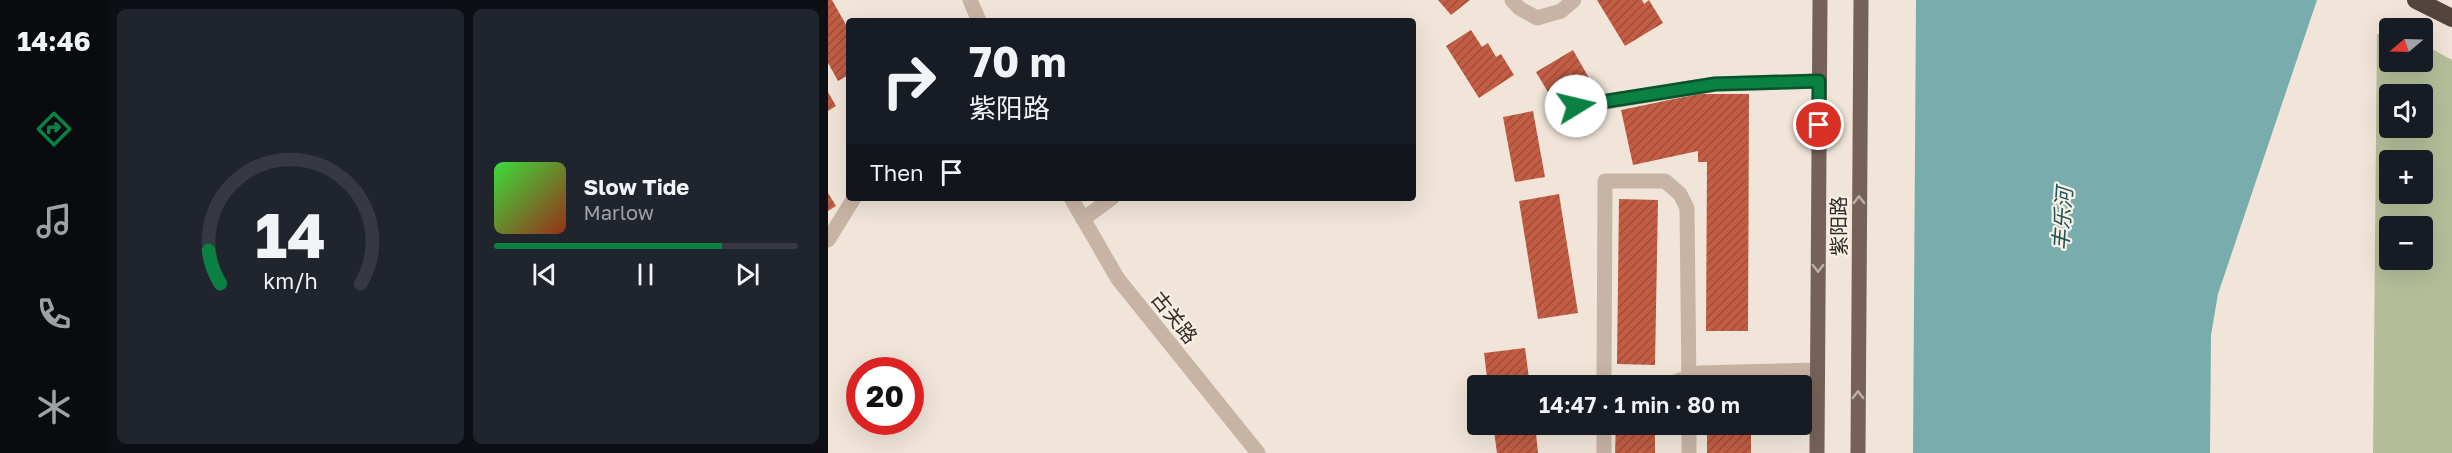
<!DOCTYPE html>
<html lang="en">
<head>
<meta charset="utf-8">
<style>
  body { margin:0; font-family:"Golos Text","Noto Sans SC",sans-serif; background:#20242c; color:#f1f3f6; height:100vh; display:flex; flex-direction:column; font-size:22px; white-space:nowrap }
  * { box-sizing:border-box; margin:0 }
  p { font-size:20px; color:#9ea1a6 }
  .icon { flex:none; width:33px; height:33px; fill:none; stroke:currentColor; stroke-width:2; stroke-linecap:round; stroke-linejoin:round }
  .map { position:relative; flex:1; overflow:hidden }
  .drawer { display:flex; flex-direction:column; gap:9px; padding:9px; background:#0d0f14; width:720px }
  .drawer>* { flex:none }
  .banner { position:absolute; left:18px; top:18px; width:570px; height:183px; border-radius:6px; box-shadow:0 6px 24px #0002; background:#171b24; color:#f1f3f6; overflow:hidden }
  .needle { width:39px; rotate:251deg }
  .controls { position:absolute; left:1551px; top:18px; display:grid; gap:12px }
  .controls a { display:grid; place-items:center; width:54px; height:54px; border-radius:6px; background:#171b24; box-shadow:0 6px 24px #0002; font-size:30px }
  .speed { position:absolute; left:18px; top:357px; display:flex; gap:12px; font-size:30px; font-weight:700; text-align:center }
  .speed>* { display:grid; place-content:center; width:78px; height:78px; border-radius:50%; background:#171b24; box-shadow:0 6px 24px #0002; line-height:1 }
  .speed .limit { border:9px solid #d22; background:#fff; color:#111 }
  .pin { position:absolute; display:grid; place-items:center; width:51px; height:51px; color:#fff; margin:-26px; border:3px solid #fff; border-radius:50%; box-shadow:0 2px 6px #0007 }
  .me { position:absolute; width:66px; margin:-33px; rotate:81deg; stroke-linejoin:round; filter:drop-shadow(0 0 4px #0008) }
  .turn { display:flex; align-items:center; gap:21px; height:126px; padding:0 24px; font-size:27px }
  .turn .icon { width:78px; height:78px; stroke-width:2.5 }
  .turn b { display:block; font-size:42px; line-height:51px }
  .then { display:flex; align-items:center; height:57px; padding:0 24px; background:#0003; gap:12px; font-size:22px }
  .drawer .card { flex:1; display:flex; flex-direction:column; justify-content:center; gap:9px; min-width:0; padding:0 21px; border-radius:9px; background:#20242c }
  .drawer .dial { align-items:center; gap:0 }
  .dial svg { height:156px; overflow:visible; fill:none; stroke:#363941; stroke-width:7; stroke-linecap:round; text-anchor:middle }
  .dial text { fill:#f1f3f6; stroke:none }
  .song { display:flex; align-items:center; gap:18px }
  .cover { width:72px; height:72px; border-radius:9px; background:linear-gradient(135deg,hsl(120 70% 55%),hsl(10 70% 35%)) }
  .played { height:6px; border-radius:3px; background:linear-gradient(90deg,#0b8043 75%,#363941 75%) }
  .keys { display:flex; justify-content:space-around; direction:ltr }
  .drawer .tiles { flex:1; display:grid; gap:9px; grid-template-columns:repeat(2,1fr) }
  .trip { position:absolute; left:639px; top:375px; width:345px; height:60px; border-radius:6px; background:#171b24; box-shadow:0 6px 24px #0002; font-weight:600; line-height:60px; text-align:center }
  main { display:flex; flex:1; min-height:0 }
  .menu { display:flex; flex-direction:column; width:108px; justify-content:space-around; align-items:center; background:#090b0e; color:#9ea1a6 }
  .menu .icon { width:42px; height:42px }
  .menu .selected { color:#0b8043 }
  .menu b { font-size:27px; color:#f1f3f6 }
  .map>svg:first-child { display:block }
  .park { fill:#b4bf9a; fill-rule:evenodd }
  .water { fill:#79adad }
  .building { fill:url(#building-hatch) }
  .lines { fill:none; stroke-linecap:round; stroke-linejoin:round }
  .minor { stroke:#c8b4a5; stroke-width:15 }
  .major { stroke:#766158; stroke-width:15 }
  .highway { stroke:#55443e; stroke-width:18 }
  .oneway { stroke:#beafa6 }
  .route-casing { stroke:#07532c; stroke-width:15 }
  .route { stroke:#0b8043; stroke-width:10 }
  .labels { text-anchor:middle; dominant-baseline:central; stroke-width:4.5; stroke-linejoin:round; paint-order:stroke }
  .street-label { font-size:20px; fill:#342a26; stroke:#f8efe5 }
  .water-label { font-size:21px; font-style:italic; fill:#1d5354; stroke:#f8efe5 }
</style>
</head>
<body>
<main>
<nav class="menu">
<b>14:46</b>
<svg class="icon selected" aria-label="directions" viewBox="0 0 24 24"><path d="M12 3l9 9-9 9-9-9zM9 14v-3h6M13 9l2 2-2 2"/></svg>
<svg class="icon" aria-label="music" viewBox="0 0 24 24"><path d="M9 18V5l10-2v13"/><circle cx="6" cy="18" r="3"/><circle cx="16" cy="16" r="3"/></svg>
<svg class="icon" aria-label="phone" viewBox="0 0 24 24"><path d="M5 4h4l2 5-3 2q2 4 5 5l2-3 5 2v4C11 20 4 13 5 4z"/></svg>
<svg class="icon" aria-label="climate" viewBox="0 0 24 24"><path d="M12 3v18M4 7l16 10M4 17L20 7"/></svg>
</nav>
<section class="drawer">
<div class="tiles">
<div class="card dial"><svg viewBox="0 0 100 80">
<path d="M14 69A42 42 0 1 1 86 69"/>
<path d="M14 69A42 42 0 0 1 8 52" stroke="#0b8043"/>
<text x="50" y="56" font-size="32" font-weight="700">14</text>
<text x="50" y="72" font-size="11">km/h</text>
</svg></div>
<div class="card">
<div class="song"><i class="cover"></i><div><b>Slow Tide</b><p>Marlow</p></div></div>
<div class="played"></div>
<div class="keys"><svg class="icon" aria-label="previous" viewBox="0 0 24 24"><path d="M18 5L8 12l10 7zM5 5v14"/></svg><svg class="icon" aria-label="pause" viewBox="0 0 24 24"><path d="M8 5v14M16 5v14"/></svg><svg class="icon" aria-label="next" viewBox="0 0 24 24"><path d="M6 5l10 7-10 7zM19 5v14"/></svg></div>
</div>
</div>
</section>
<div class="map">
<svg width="1624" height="453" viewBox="0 0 1624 453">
  <defs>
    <pattern id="building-hatch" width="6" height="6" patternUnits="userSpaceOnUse" patternTransform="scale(1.5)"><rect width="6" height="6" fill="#c35e45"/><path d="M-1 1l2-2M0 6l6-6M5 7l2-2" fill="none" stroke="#9f4e39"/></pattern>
  </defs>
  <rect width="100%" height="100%" fill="#f1e5d9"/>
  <path class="park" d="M1561 32 1562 62H1594L1595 44 1624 60V453H1545L1549 34ZM1562 94H1594V128H1562ZM1562 160H1594V194H1562ZM1562 226H1594V260H1562Z"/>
  <polygon class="water" points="1088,0 1489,0 1390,294 1383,335 1382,453 1085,453"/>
  <g class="building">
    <polygon points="0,0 4,0 21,30 21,75 10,81 0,63"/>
    <polygon points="610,0 642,0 623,15"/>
    <polygon points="769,0 814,0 816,4 821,0 835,23 797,46"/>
    <polygon points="643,30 654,47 660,43 668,57 673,54 686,75 651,98 618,46"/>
    <polygon points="745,50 761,78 724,99 708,72"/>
    <polygon points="0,92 8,106 0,111"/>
    <polygon points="870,94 921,94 920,331 878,331 879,162 870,162 870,151 805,165 793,110"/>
    <polygon points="705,111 717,177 687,182 675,117"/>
    <polygon points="0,193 8,206 0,211"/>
    <polygon points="731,194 750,313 710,319 691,201"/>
    <polygon points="791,199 830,200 827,365 789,364"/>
    <polygon points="697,348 702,386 660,386 656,353"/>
    <polygon points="665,424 707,424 710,453 669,453"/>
    <polygon points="788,424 827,424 827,453 787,453"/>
    <rect x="879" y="424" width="44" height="29"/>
  </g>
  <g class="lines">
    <g class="minor">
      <polyline points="142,0 151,21"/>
      <polyline points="684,0 691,8 709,18 733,11 746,0"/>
      <polyline points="748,107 887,84 991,81"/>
      <polyline points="243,198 290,279 430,453"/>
      <polyline points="255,219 284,198"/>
      <polyline points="0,240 26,198"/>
      <polyline points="776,384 841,384 871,373 989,370"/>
      <polyline points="776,386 777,181 837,181 852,194 859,208 861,386"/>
      <polyline points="861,424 861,453"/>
      <polyline points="776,453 776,424"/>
    </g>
    <g class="major">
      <polyline points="989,453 992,0"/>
      <polyline points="1030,453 1033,0"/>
    </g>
    <polyline class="highway" points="1588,0 1624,18"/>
  </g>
  <defs><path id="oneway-chevron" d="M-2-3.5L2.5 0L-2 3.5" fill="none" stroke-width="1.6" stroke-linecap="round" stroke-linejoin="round" transform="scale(1.5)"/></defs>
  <g class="oneway">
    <use href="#oneway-chevron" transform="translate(1031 200) rotate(-90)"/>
    <use href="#oneway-chevron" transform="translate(990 268) rotate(90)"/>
    <use href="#oneway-chevron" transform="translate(1030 395) rotate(-90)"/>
  </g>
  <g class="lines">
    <g class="route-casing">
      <polyline id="route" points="748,106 887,84 991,81 991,125"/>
    </g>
    <use href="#route" class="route"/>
  </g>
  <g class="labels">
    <g class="street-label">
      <text transform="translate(1010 226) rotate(-90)">紫阳路</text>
      <text transform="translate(347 317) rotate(51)">古关路</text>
    </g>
    <g class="water-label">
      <text transform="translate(1234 219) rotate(-86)">丰乐河</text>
    </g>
  </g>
</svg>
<div class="controls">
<a><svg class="needle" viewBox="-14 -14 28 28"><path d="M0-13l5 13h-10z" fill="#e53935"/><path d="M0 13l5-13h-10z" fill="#9ea1a6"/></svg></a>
<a><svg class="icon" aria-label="sound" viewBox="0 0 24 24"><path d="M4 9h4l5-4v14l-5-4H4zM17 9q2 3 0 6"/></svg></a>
<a>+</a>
<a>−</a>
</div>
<div class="speed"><div class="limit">20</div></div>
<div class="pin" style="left:991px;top:125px;background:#d93025"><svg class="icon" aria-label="arrive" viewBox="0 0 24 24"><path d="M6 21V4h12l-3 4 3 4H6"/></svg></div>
<svg class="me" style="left:748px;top:106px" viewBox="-20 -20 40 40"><circle r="19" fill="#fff"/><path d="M0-13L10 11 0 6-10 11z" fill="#0b8043"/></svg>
<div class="trip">14:47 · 1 min · 80 m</div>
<div class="banner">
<div class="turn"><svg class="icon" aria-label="right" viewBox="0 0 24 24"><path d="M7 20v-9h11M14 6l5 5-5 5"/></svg><div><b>70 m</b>紫阳路</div></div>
<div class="then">Then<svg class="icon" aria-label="arrive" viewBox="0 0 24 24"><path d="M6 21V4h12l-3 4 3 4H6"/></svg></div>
</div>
</div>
</main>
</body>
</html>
